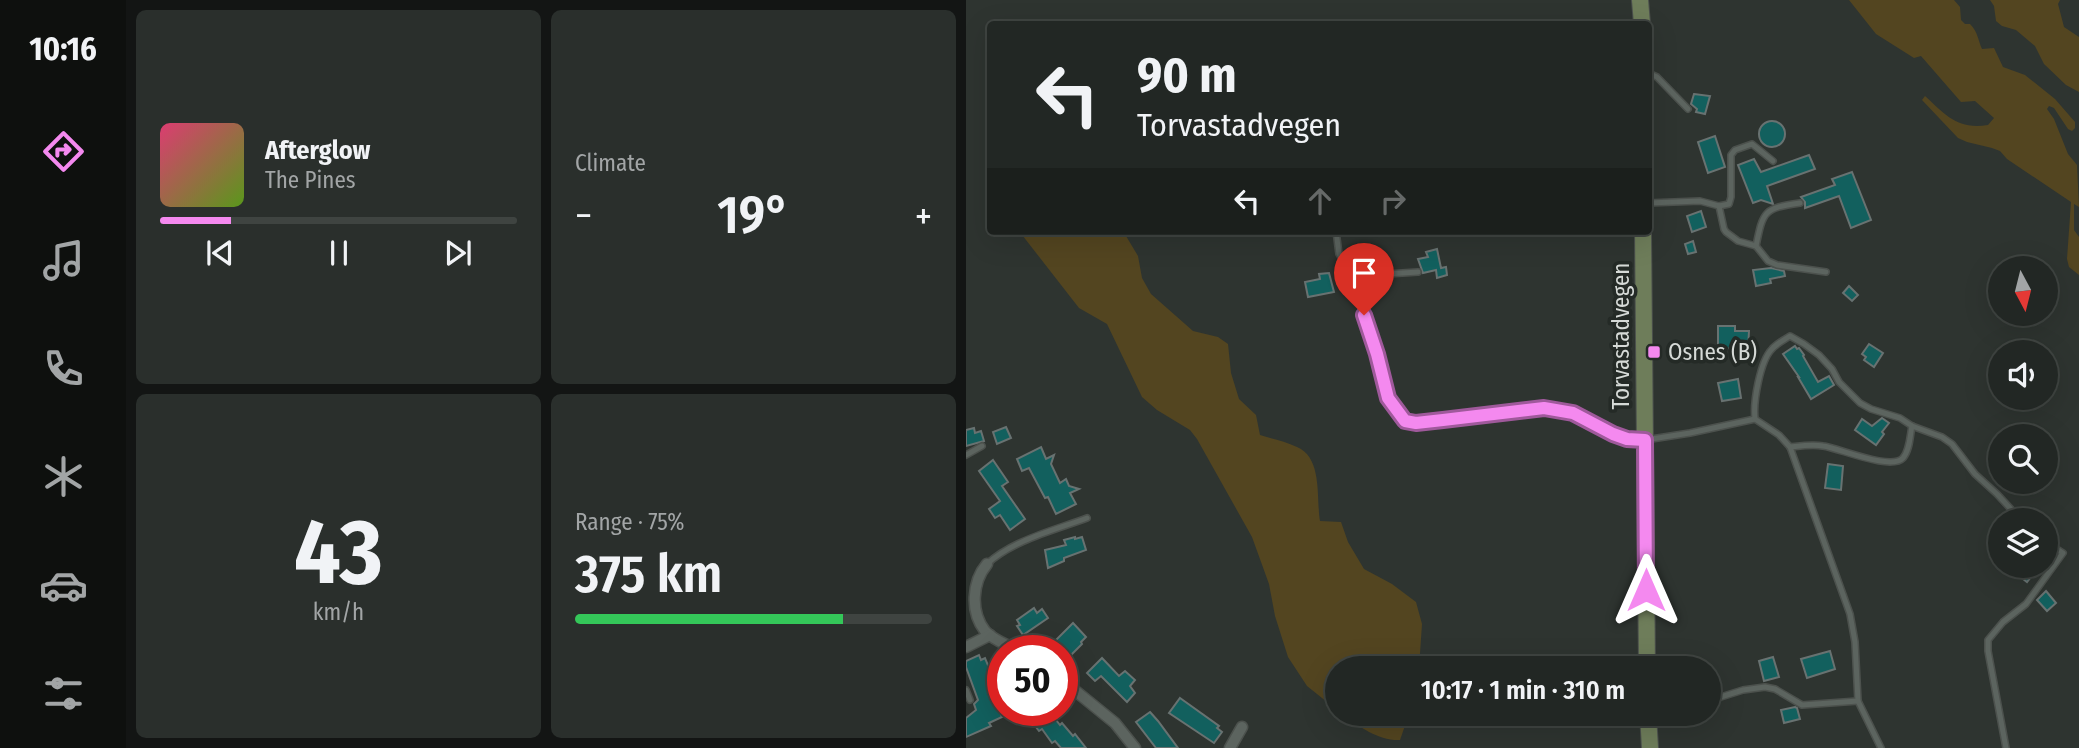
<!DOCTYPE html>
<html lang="en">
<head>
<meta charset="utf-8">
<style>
  body { margin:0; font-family:"Fira Sans Condensed",sans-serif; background:#2a2f2c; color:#f1f3f6; height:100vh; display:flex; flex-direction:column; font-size:26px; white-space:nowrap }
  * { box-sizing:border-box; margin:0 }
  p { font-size:23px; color:#a2a5a6 }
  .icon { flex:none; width:38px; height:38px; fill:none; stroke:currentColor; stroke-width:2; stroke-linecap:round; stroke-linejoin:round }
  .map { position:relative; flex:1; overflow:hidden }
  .sheet { display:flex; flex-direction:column; gap:10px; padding:10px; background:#131514; width:840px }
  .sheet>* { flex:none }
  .hud { position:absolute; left:21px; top:21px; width:665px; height:214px; border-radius:7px; box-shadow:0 7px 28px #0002,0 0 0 2px #3f4441; background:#222724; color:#f1f3f6; overflow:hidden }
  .needle { width:46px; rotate:173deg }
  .tools { position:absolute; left:1022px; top:256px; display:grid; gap:14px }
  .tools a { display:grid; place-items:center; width:70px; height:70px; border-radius:50%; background:#222724; box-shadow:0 7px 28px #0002,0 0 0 2px #3f4441; font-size:35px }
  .speed { position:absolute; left:21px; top:635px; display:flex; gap:14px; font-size:35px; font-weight:700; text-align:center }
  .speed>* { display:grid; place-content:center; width:91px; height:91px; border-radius:50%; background:#222724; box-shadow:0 7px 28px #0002,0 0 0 2px #3f4441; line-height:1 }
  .speed .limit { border:10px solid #d22; background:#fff; color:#111 }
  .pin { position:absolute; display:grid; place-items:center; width:60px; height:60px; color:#fff; margin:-72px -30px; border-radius:50% 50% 50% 0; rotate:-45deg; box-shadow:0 0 7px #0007 }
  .pin .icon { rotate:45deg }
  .me { position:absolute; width:77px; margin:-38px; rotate:0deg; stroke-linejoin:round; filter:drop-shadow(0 0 5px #0008) }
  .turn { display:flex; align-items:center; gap:24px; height:147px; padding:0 35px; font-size:32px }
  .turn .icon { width:91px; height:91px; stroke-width:2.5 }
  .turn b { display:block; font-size:49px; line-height:60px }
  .lanes { display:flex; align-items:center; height:66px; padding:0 35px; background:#0003; justify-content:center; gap:35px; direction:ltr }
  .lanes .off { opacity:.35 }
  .big { font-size:52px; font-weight:600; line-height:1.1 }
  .sheet .card { flex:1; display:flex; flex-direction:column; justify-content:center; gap:10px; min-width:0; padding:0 24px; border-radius:10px; background:#2a2f2c }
  .sheet .dial { align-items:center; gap:0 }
  .dial b { font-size:91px; line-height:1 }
  .song { display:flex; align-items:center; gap:21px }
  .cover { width:84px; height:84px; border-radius:10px; background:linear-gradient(135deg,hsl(340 70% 55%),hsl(90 70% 35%)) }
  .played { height:7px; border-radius:4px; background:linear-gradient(90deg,#f489ef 20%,#3f4441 20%) }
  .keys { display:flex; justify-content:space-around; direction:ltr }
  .heat { display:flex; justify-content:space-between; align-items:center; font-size:38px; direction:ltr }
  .charge { height:10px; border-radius:5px; background:linear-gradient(90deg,#34c759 75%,#3f4441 0) }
  .sheet .tiles { flex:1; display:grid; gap:10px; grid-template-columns:repeat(2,1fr) }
  .trip { position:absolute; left:359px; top:656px; width:396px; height:70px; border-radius:35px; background:#222724; box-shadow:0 7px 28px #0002,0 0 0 2px #3f4441; font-weight:600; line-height:70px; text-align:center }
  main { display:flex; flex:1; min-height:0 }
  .dock { display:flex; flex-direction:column; width:126px; justify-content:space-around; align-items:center; background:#0e100e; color:#a2a5a6 }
  .dock .icon { width:49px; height:49px }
  .dock .selected { color:#f489ef }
  .dock b { font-size:32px; color:#f1f3f6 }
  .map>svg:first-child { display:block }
  .green { fill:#534520 }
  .building { fill:#12605e; stroke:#687271; stroke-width:2 }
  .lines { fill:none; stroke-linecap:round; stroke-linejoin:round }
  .lane-casing { stroke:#4c514d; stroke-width:8 }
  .street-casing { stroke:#4c514d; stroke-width:13 }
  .secondary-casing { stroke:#4c514d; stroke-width:18 }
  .lane { stroke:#5c645f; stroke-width:5 }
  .street { stroke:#5c645f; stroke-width:10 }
  .secondary { stroke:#6e7d5a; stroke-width:16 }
  .route-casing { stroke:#9f599b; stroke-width:18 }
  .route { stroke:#f489ef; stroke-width:12 }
  .poi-dot { fill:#f489ef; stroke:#242a26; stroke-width:2.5 }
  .labels { text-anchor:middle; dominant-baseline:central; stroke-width:7; stroke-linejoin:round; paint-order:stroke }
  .street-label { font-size:23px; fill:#d6dad7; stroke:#242a26 }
  .poi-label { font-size:23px; fill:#d6dad7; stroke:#242a26; text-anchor:start }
</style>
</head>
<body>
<main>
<nav class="dock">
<b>10:16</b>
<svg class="icon selected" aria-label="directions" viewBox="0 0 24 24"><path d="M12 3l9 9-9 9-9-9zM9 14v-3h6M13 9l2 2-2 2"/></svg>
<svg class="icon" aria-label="music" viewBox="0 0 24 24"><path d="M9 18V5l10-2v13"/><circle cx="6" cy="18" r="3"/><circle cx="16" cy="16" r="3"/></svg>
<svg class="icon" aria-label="phone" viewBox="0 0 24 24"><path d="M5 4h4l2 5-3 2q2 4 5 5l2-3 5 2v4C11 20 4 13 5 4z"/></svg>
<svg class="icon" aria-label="climate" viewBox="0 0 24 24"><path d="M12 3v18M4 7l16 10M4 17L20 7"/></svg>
<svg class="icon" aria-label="car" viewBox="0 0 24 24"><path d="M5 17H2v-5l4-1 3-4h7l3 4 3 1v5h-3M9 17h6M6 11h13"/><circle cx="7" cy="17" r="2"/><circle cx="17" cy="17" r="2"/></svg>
<svg class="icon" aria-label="filters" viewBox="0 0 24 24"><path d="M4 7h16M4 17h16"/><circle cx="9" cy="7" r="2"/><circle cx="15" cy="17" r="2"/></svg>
</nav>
<section class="sheet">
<div class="tiles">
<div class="card">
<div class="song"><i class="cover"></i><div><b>Afterglow</b><p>The Pines</p></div></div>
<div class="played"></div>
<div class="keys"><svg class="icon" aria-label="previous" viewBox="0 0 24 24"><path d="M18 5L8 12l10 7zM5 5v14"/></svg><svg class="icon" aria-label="pause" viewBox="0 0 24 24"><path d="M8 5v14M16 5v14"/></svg><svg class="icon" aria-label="next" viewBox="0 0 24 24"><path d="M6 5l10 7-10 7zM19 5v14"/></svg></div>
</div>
<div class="card"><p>Climate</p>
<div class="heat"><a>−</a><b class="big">19°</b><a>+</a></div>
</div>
<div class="card dial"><b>43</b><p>km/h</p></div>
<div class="card"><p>Range · 75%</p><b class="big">375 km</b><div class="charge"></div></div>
</div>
</section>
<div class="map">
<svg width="1113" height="748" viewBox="0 0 1113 748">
  <rect width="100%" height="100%" fill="#2e3430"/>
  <g class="green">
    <path d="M883 0H988L994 7 995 20 999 24H1004C1012 32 1012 40 1016 49L1028 48 1037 67 1059 75 1089 99 1109 122V128L1106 131 1102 129 1088 108 1083 106 1081 109 1088 119 1102 154 1111 165 1113 207 1108 204V230L1113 237V275L1103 267 1101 259 1105 202 1041 159 1034 151 1026 148 1001 142 992 138 956 100 959 96C980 115 991 130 1022 125L1028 118 1009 101 995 102 955 56 948 58 910 34Z"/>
    <polygon points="1024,0 1094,0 1092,4 1098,27 1113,37 1113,92 1100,85 1078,64 1069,46 1050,30 1036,26 1030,21 1028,6"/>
    <path d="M53 231H157L172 256 176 278 185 294 227 331 252 337 262 344 265 373 273 399 290 415 294 435C306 439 319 441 331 447 357 458 350 498 354 521L375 522 382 542 398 569 426 584 450 602 456 624 453 668H371V710L341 686 322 657 309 616 303 584 286 537 231 439 224 430 191 410 176 397 141 324 113 308Z"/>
    <path d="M377 714H443L434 740C413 741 393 727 377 714Z"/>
  </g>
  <g class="building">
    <polygon points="728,94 744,96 739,114 730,112 731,109 725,104"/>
    <circle cx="806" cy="134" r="13"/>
    <polygon points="749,136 759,167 742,173 732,142"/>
    <polygon points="843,155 849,169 801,186 807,204 795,200 787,203 772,165 788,159 795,172"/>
    <polygon points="886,172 905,220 885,228 873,196 839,208 839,202 835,197 869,185 866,179"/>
    <polygon points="735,211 740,227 726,232 721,216"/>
    <polygon points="727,241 730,252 722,254 719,244"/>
    <polygon points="471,249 475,268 480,267 481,275 471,278 470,270 457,273 452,259 462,257 460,252"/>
    <polygon points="805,268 818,271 819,276 804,279 805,283 790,286 787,270"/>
    <polygon points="363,273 368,292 342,297 339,282 354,279 353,274"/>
    <polygon points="883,286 892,295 886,301 877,293"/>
    <polygon points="752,326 769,326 769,331 783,331 782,349 752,348"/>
    <polygon points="903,344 917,353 908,367 898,360 900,357 896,354"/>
    <polygon points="829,346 831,349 833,348 838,355 837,356 852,382 863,376 868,385 845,399 832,377 833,377 817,354"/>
    <polygon points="772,379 775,398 756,401 752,383"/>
    <polygon points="916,418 923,423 916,432 918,434 910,445 889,430 896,419 906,426"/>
    <polygon points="40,427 45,438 31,444 27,432"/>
    <polygon points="8,428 9,433 15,431 18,441 0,446 0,430"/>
    <polygon points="75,447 80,459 88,455 85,464 94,483 100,479 103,486 113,489 104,493 110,504 90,514 82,497 79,498 63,468 56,471 51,459"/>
    <polygon points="27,460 42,482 36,486 59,519 44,530 34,515 29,518 23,509 34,501 13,471"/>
    <polygon points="862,464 877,466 875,490 859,488"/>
    <polygon points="109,537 109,539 116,537 120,550 98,558 98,561 82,568 79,550 100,545 98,540"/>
    <polygon points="1051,565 1074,565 1061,582 1047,571"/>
    <polygon points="1080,591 1090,603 1081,611 1071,600"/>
    <polygon points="68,608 71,613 76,609 82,618 57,635 51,626 54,625 51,620"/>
    <polygon points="107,623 120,637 115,642 116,644 101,659 96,654 96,651 93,651 96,648 89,641"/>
    <polygon points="864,651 869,669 841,678 835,659"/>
    <polygon points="13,655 15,660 19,658 29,682 23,685 36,717 23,723 25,726 0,737 0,718 10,710 8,704 12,700 0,667 0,661"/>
    <polygon points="807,657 813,677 798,681 793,661"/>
    <polygon points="136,658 153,676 159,671 169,680 164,686 169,693 161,702 135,676 129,681 121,673"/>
    <polygon points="214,698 253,726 251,728 256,732 248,743 203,713"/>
    <polygon points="829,707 831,708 834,719 818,723 815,710"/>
    <polygon points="57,710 82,710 94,725 96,723 107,736 109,734 120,748 95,748 89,741 86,743 76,729 73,731"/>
    <polygon points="184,712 192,721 212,748 190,748 170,722"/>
  </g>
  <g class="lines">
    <g class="lane-casing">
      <g id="lane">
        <polyline points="682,73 691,77 722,109"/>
        <polyline points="682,203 734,201 753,206"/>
        <polyline points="753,206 758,229 760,232 772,241 790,246 802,261 811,265 860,272"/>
        <polyline points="753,206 763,204 765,197 765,155 769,150 786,144 807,161"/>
        <polyline points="370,231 373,254 390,282 422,398 439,421 450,423 477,420 578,408 607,413 647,434 661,439 679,440 724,433 789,419 813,435 824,447 884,614 889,642 892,701 915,748"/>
        <path d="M790 246C797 211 798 208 834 203"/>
        <polyline points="390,282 421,274 452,272"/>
        <path d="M789 419C787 402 794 361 806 349 810 344 818 340 824 336L838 344 853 355 866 369 873 382 894 403 905 409 934 418 946 426 976 437 986 444 1009 474 1031 494 1055 520"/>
        <path d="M824 447C834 446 846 444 857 446 873 448 925 471 937 458 944 450 944 435 946 426"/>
        <polyline points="0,455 16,446"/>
        <path d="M21 564C47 540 89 530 121 518"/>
        <polyline points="0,690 4,700"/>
        <polyline points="742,701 777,690 799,687 809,689 836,705 892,701"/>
        <polyline points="685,717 701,714"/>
        <polyline points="1040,748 1022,651 1022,640 1037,622 1060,604 1097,553 1080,542"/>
      </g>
    </g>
    <g class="street-casing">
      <g id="street">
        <path d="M21 564C6 582 4 612 19 631 27 640 42 645 52 651"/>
        <polyline points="0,647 24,635"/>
        <polyline points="96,680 149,723 169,748"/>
        <polyline points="264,748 276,727"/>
      </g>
    </g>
    <g class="secondary-casing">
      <g id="secondary">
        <polyline points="674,0 676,24"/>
        <polyline points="677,231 681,668"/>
        <polyline points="682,714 684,748"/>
      </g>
    </g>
    <use href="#lane" class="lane"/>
    <use href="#street" class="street"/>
    <use href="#secondary" class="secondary"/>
  </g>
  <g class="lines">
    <g class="route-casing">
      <polyline id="route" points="398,315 411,354 422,398 439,421 450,423 477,420 578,408 607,413 647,434 661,439 679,440 680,590"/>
    </g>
    <use href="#route" class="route"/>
  </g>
  <rect class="poi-dot" x="681" y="345" width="14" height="14" rx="3.5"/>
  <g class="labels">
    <g class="street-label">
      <text transform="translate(655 336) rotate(-90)">Torvastadvegen</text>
    </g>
    <g class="poi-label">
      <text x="702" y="352">Osnes (B)</text>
    </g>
  </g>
</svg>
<div class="tools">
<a><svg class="needle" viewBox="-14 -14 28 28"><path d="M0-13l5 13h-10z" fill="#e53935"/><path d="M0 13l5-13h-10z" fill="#a2a5a6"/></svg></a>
<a><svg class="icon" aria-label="sound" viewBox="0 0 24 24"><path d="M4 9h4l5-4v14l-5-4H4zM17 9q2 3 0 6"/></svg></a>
<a><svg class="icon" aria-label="search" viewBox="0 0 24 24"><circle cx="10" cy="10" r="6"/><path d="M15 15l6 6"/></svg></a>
<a><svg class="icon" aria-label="layers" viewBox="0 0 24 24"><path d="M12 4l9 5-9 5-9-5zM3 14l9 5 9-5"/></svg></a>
</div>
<div class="speed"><div class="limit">50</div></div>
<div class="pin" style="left:398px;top:315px;background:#d93025"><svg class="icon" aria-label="arrive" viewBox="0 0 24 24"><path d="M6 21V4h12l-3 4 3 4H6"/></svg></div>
<svg class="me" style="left:680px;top:590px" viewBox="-20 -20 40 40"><path d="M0-17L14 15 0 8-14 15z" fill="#f489ef" stroke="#fff" stroke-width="4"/></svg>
<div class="trip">10:17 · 1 min · 310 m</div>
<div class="hud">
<div class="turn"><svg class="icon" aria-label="left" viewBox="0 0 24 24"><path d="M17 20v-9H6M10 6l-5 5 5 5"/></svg><div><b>90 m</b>Torvastadvegen</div></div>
<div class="lanes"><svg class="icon" aria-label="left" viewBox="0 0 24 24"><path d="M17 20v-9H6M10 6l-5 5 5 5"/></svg><svg class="icon off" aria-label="ahead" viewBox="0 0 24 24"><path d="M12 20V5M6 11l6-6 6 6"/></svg><svg class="icon off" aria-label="right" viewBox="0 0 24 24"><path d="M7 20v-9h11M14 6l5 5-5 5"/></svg></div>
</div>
</div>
</main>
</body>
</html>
